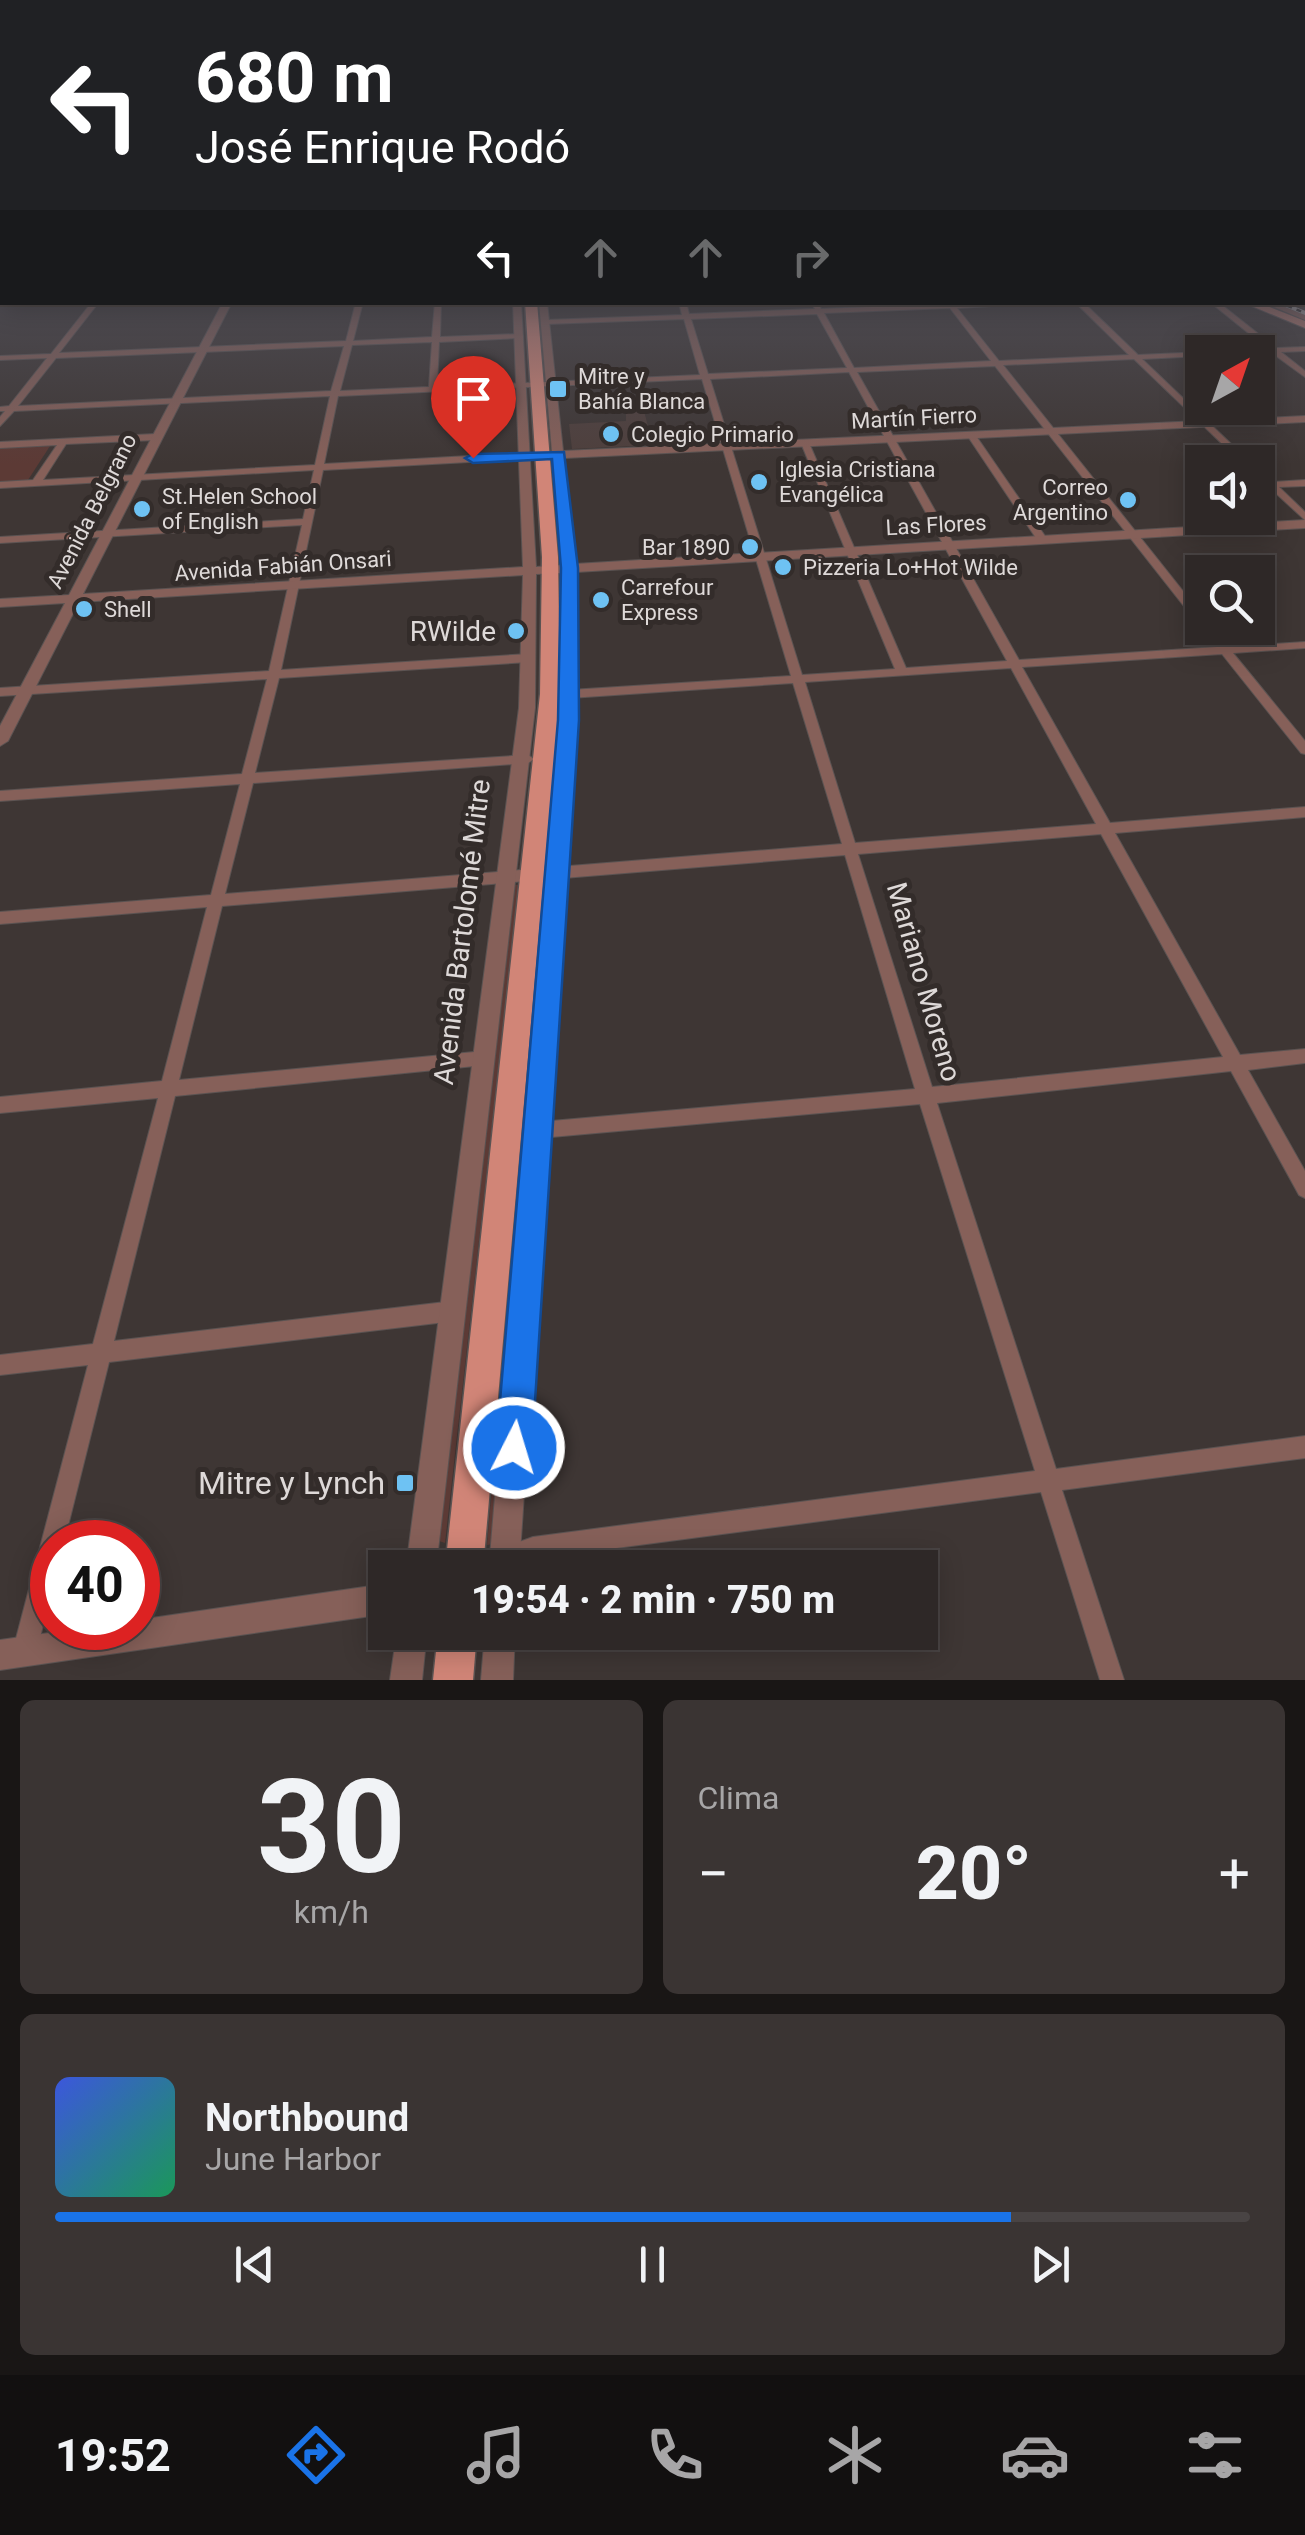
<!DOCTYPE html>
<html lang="es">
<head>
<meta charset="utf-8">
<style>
  body { margin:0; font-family:Roboto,sans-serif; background:#3a3433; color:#f1f3f6; height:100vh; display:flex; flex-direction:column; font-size:38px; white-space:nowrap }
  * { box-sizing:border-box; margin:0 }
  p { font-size:32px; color:#a7a6a7 }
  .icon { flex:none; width:55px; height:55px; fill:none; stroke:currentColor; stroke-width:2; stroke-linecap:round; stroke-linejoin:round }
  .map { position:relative; height:1680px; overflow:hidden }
  .panel { display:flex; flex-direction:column; gap:20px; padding:20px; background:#191615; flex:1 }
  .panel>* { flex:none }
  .top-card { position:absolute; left:0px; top:0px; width:1305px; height:305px; box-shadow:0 5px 25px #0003,0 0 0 2px #494444; background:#202124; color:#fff; overflow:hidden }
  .needle { width:65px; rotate:40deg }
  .tools { position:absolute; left:1185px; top:335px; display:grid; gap:20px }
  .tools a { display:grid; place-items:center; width:90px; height:90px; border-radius:0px; background:#2e2827; box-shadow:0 5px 25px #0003,0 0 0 2px #494444; font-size:50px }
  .speed { position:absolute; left:30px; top:1520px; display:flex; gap:20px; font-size:50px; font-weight:700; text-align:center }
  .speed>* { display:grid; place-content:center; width:130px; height:130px; border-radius:50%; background:#2e2827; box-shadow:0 5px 25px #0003,0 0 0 2px #494444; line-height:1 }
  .speed .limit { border:15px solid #d22; background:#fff; color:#111 }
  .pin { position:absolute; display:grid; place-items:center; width:85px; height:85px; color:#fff; margin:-102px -42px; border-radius:50% 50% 50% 0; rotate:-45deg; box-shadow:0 0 10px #0007 }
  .pin .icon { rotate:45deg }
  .me { position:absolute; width:110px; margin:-55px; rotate:5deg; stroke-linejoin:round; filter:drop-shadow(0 0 8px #0008) }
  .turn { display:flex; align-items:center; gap:35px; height:210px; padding:0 30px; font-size:45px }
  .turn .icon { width:130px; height:130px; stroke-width:2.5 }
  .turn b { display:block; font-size:70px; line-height:85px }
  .lanes { display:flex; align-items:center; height:95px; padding:0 30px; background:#0003; justify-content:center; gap:50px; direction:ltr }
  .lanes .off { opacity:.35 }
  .big { font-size:75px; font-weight:800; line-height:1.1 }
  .panel .tile { flex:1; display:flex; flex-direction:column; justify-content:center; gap:15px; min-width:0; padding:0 35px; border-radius:15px; background:#3a3433 }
  .panel .dial { align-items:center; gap:0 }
  .dial b { font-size:130px; line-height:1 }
  .song { display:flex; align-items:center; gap:30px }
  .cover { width:120px; height:120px; border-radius:15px; background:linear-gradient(135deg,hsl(230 70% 55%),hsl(150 70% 35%)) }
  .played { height:10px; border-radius:5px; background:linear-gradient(90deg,#1a73e8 80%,#494444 80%) }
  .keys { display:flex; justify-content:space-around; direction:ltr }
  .heat { display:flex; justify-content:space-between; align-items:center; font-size:55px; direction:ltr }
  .panel .tiles { flex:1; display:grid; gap:20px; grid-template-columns:1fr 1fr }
  .tile:last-child { grid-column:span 2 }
  .trip { position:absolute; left:368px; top:1550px; width:570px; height:100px; border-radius:0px; background:#2e2827; box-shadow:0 5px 25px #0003,0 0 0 2px #494444; font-weight:800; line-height:100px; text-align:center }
  .menu { display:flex; height:160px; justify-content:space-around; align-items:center; background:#121010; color:#a7a6a7 }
  .menu .icon { width:70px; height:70px }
  .menu .on { color:#1a73e8 }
  .menu b { font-size:45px; color:#f1f3f6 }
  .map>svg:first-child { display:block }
  .built { fill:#4e3f3c }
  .green { fill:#5c3a35 }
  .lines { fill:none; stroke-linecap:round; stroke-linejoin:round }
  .minor-casing { stroke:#5b5352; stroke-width:2 }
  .tertiary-casing { stroke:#5b5352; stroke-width:2 }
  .secondary-casing { stroke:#5b5352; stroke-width:2 }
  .primary-casing { stroke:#5b5352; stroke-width:3 }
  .minor { fill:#866059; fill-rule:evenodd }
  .tertiary { fill:#866059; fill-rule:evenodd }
  .secondary { fill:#b1756a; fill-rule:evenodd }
  .primary { fill:#d18577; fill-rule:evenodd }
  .rail-casing { stroke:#aaa4a3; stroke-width:4 }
  .rail { stroke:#332c2a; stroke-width:2.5; stroke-dasharray:5; stroke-linecap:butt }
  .route { fill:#1a73e8; stroke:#114b97; stroke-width:2.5 }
  .poi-dot { fill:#6ec2f3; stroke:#332c2a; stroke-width:4 }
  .labels { text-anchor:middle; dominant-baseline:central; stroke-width:10; stroke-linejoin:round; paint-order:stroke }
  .far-poi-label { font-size:22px; fill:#ded9d8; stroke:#332c2a; text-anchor:start }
  .far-street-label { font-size:22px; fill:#ded9d8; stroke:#332c2a }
  .poi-label { font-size:28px; fill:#ded9d8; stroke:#332c2a; text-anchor:end }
  .street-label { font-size:28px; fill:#ded9d8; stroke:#332c2a }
  .near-poi-label { font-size:32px; fill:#ded9d8; stroke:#332c2a; text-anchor:end }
</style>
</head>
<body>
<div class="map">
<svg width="1305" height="1680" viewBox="0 0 1305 1680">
  <rect width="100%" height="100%" fill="#3e3634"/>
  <polygon class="built" points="644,411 653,445 572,449 569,424 626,421 626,412"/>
  <g class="green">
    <polygon points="50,446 28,480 0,482 0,448"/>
    <polygon points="544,883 550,884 495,1544 487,1545"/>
    <polygon points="513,885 519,885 445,1543 439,1541"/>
  </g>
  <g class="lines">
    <g class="minor-casing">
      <g id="minor">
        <rect x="1302" y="243" width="3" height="4"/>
        <polygon points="2,264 2,270 0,271 0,265"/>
        <polygon points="1302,299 1305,300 1305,304 1300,302 1302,302"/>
        <polygon points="0,300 2,300 2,302 5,302 0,305"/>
        <path d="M92 302H99L59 353 346 341 356 302H363L353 341 432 337 435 302H441L440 337 519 334 523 336 519 338 439 342 437 387 700 375 684 319 546 324 542 322 546 320 682 315 679 302H686L689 314 815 309 811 302H818L821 309 946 304V302H1063L957 308 999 361 1129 355 1075 302H1083L1138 355 1205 352H1202V356L1142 359 1250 462H1241L1134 359 1003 365 1202 615V625L1198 624 995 366 857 372 1019 660 1217 647 1201 628 1202 626 1212 628 1228 647 1305 642V648L1233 653 1305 741V754L1301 753 1222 654 1022 667 1110 823 1305 807V817L1115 833 1240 1055 1305 1049V1063L1248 1070 1305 1171V1198L1299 1195 1231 1071 937 1103 1056 1469 1305 1436V1458L1062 1490 1124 1680H1100L1041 1492 533 1559 510 1568 497 1566 494 1558 497 1550 533 1537 1035 1471 920 1104 540 1138 534 1136 531 1130 534 1124 540 1122 915 1089 845 855 222 906 179 1080 485 1051 491 1053 493 1058 491 1063 485 1065 175 1096 114 1341 454 1301 461 1304 464 1311 461 1318 454 1321 109 1362 64 1542H52V1588L37 1650 34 1659 25 1662 16 1659 13 1650 88 1365 0 1375V1355L93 1344 158 1098 0 1113V1097L162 1081 207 907 0 924V912L211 895 240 784 0 801V791L242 774 267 679 0 696V688L269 671 302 525 0 543V537L303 519 314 470 0 488V482L33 480 57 445 0 448V442L155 434 159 437 155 440 66 444 43 480 315 465 330 396 14 411 0 426V417L5 411H0V407L9 406 47 358 0 360V356L51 354ZM950 308 991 361 854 368 824 313ZM817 314 847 368 708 374 691 319ZM432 342 429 387 340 391 352 345ZM344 346 331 391 18 406 56 358ZM849 372 1007 661 906 668 809 443 805 440 801 443 895 669 802 675 710 379ZM702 379 791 676 570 690 564 694 570 698 793 683 842 844 225 894 253 783 528 763 534 759 528 755 255 773 279 678 529 662 535 658 529 654 281 670 323 470 524 459 528 456 524 453 324 464 338 396ZM1011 668 1096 824 855 843 805 682ZM1101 834 1223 1057 932 1087 858 854Z"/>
        <polygon points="1210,302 1218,302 1276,348 1305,347 1305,351 1281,352 1305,371 1305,377 1272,353 1227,352 1230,350 1267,348"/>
        <polygon points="1262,302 1272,302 1305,315 1305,320"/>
        <polygon points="968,433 974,433 1047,539 1046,541 1038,541 967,435"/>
        <polygon points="1258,470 1273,482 1305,480 1305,486 1279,487 1305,512 1305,520 1258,477"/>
      </g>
    </g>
    <g class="tertiary-casing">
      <g id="tertiary">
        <polygon points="223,302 232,302 83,594 523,567 513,302 521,302 536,567 562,565 553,458 540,455 552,451 539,302 547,302 563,451 1305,416 1305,422 564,458 575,564 1305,520 1305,528 576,572 578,694 519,1568 489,1568 562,694 562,573 536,574 535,708 436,1568 406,1568 519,708 523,575 79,602 8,741 0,746 0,726 65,603 0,607 0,599 69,595"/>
        <polygon points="385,1584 385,1614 0,1670 0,1640 84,1628 138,1628 138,1620"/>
        <polygon points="397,1632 427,1632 422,1680 390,1680"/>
        <polygon points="485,1632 515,1632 513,1680 481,1680"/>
      </g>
    </g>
    <g class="secondary-casing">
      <polygon id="secondary" points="1242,302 1257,302 1305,321 1305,328"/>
    </g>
    <g class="primary-casing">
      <g id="primary">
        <polygon points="525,302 537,302 558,557 560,694 483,1568 445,1568 540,694 542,557"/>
        <polygon points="438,1632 477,1632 473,1680 433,1680"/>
      </g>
    </g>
    <use href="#minor" class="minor"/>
    <use href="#tertiary" class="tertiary"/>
    <use href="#secondary" class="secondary"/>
    <use href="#primary" class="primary"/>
    <g class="rail-casing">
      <polyline id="rail" points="1278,302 1305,313"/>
    </g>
    <use href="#rail" class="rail"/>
  </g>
  <linearGradient id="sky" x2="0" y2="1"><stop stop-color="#221e1d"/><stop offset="0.49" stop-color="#52525c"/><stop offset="1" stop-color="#52525c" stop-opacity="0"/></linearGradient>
  <rect width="1305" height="464" fill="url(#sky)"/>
  <polygon class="route" points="564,452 578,568 579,720 532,1448 527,1461 514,1466 501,1461 496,1448 558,720 561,568 552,459 473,463 465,458 473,454"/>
  <g class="poi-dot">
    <rect x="548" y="379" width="20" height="20" rx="5"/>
    <circle cx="611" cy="434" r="10"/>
    <circle cx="759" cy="482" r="10"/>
    <circle cx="1128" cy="500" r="10"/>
    <circle cx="142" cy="509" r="10"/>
    <circle cx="750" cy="547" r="10"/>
    <circle cx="783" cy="567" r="10"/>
    <circle cx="601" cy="600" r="10"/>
    <circle cx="84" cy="609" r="10"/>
    <circle cx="516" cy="631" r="10"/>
    <rect x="395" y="1473" width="20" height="20" rx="5"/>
  </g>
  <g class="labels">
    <g class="far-poi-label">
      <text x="578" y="376">Mitre y<tspan x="578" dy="25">Bahía Blanca</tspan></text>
      <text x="631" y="434">Colegio Primario</text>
      <text x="779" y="469">Iglesia Cristiana<tspan x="779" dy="25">Evangélica</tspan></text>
      <text x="1108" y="487" text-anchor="end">Correo<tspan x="1108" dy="25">Argentino</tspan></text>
      <text x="162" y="496">St.Helen School<tspan x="162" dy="25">of English</tspan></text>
      <text x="730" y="547" text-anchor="end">Bar 1890</text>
      <text x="803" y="567">Pizzeria Lo+Hot Wilde</text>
      <text x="621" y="587">Carrefour<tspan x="621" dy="25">Express</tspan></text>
      <text x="104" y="609">Shell</text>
    </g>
    <g class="far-street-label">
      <text transform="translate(914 418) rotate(-3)">Martín Fierro</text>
      <text transform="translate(92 511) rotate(-63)">Avenida Belgrano</text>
      <text transform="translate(936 525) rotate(-3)">Las Flores</text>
      <text transform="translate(283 566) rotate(-4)">Avenida Fabián Onsari</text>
    </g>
    <g class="poi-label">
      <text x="496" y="631">RWilde</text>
    </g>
    <g class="street-label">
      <text transform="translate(462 932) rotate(-83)">Avenida Bartolomé Mitre</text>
      <text transform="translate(924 982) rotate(74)">Mariano Moreno</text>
    </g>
    <g class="near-poi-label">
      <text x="385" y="1483">Mitre y Lynch</text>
    </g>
  </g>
</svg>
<div class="tools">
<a><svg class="needle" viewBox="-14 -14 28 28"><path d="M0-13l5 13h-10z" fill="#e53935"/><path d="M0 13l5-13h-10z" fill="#a7a6a7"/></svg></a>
<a><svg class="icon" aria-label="sound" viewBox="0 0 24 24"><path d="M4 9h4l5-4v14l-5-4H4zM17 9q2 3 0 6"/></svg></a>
<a><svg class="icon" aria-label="search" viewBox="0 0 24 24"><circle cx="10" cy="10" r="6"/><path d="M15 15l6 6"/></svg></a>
</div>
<div class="speed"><div class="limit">40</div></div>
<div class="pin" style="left:473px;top:458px;background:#d93025"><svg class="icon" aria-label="arrive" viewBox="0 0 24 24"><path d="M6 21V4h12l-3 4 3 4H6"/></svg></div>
<svg class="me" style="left:514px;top:1448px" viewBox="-20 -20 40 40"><circle r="17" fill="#1a73e8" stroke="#fff" stroke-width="3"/><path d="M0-11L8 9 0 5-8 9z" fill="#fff"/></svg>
<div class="trip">19:54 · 2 min · 750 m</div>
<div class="top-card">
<div class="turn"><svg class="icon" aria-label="left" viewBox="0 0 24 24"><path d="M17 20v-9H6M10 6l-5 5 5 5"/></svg><div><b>680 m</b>José Enrique Rodó</div></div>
<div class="lanes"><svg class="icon" aria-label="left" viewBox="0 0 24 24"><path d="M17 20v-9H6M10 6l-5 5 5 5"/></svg><svg class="icon off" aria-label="ahead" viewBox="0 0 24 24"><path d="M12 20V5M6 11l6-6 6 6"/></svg><svg class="icon off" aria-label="ahead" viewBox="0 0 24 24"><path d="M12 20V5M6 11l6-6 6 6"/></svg><svg class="icon off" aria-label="right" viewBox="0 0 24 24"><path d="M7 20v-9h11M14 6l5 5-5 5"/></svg></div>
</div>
</div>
<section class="panel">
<div class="tiles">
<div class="tile dial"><b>30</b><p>km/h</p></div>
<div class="tile"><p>Clima</p>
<div class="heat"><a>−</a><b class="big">20°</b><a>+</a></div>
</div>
<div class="tile">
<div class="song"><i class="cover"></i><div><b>Northbound</b><p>June Harbor</p></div></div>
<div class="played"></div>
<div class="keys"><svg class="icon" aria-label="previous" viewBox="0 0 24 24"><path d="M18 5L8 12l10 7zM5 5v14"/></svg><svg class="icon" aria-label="pause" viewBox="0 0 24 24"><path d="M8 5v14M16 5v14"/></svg><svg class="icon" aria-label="next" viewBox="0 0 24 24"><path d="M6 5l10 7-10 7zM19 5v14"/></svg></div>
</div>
</div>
</section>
<nav class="menu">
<b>19:52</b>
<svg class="icon on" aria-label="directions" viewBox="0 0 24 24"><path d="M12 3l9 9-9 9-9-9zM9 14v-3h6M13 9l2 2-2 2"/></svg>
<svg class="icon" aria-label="music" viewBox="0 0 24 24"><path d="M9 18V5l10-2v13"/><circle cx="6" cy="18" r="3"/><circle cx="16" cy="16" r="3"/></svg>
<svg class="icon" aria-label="phone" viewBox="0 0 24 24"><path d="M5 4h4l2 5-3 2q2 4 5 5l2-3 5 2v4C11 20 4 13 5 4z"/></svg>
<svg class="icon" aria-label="climate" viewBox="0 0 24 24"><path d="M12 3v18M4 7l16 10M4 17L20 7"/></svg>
<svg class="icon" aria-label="car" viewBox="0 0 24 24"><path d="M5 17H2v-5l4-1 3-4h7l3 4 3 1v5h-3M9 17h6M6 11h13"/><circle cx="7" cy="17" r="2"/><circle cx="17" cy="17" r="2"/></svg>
<svg class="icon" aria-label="filters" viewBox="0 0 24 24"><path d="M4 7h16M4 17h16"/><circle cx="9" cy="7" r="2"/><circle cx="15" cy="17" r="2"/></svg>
</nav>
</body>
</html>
